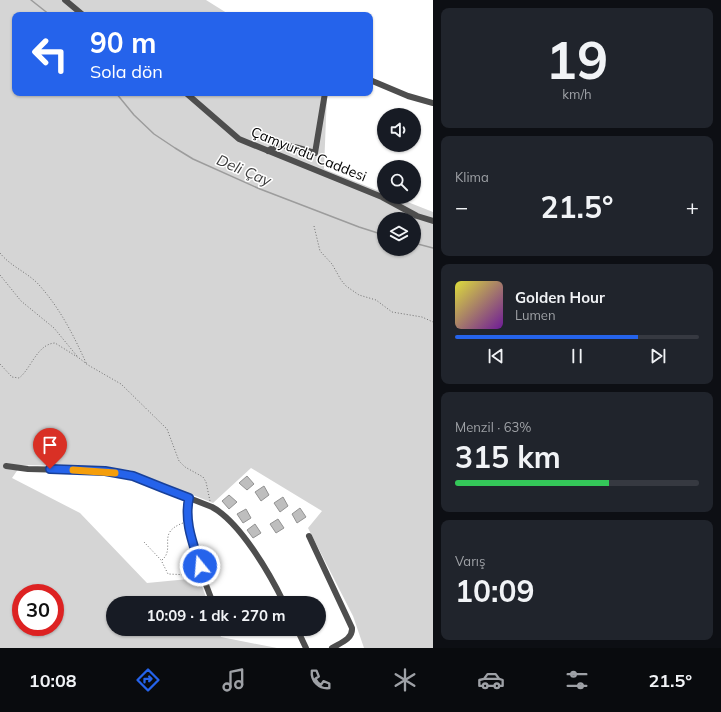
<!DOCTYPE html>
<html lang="tr">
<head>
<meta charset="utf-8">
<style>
  body { margin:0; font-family:Mulish,sans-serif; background:#20242c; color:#f1f3f6; height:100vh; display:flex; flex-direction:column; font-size:15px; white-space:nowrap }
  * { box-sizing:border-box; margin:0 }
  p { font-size:13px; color:#9ea1a6 }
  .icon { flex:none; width:22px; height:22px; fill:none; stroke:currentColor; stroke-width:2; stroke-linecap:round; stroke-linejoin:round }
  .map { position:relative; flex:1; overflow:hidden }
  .panel { display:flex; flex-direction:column; gap:8px; padding:8px; background:#0d0f14; width:288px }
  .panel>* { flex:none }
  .banner { position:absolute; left:12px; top:12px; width:361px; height:84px; border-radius:8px; box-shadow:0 1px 3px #0004; background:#2563eb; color:#fff; overflow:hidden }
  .fabs { position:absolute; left:377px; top:108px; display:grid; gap:8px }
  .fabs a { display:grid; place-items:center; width:44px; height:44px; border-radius:50%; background:#171b24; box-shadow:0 1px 3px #0004; font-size:20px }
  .speed { position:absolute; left:12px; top:584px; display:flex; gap:8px; font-size:20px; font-weight:700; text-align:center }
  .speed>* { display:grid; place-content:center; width:52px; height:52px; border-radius:50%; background:#171b24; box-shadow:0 1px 3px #0004; line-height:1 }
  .speed .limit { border:6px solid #d22; background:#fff; color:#111 }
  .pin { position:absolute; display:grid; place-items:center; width:34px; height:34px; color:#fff; margin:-41px -17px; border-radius:50% 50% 50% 0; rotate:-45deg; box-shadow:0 0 4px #0007 }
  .pin .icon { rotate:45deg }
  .me { position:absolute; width:44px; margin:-22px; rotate:343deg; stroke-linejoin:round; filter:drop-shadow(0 0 3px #0008) }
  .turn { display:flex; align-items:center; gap:14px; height:84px; padding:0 12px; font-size:18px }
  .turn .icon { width:52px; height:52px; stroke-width:2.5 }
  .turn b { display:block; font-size:28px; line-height:34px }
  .big { font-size:30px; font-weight:700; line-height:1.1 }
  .panel .tile { flex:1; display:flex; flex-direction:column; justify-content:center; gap:6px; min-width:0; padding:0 14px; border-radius:8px; background:#20242c }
  .panel .dial { align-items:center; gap:0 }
  .dial b { font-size:52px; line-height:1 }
  .song { display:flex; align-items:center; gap:12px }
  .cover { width:48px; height:48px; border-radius:6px; background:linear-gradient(135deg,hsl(60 70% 55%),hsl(280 70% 35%)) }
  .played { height:4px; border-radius:2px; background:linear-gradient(90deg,#2563eb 75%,#363941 75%) }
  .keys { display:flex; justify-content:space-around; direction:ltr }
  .heat { display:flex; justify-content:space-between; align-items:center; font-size:22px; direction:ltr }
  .charge { height:6px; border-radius:3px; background:linear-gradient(90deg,#34c759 63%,#363941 0) }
  .trip { position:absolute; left:106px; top:596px; width:220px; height:40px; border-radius:20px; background:#171b24; box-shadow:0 1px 3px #0004; font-weight:700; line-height:40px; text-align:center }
  .tab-bar { display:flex; height:64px; justify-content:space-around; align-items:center; background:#090b0e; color:#9ea1a6 }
  .tab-bar .icon { width:28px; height:28px }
  .tab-bar .active { color:#2563eb }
  .tab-bar b { font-size:18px; color:#f1f3f6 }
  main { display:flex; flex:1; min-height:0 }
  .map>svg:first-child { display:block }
  .green { fill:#d5d5d5; fill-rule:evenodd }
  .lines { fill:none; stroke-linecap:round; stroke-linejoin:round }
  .stream { stroke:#9c9c9c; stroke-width:1.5 }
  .building { fill:#bebebe; stroke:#929292 }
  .path { stroke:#707070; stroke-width:1; stroke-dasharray:1 2; stroke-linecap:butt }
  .street { stroke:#4e4e4e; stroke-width:6 }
  .route-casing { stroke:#184099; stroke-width:10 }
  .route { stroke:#2563eb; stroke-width:7 }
  .slow { stroke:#f59e0b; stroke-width:7 }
  .labels { text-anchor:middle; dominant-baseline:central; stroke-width:3; stroke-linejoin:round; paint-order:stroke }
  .street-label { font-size:14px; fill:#000; stroke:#fff }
  .water-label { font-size:15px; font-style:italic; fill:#3d3d3d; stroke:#fff }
</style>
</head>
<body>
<main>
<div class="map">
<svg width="433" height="648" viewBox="0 0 433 648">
  <rect width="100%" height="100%" fill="#fff"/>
  <path class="green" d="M0 0H206L230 15H15V93H327L324 169 384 193V197H395L433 212V648H364L353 616 308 528 322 511 251 468 213 503 130 470 73 466 21 465 12 478 80 513 147 583 199 578 208 603H113V629H218L221 637 277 648H0ZM384 219H414V249H384ZM21 593H55V627H21Z"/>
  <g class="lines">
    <g class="stream">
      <polyline points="31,0 50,15"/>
      <polyline points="116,93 134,115 154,134 175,148 193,159 260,189 359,227 384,235"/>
      <polyline points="414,243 433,248"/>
    </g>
  </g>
  <g class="building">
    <polygon points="247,476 254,484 247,490 239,483"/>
    <polygon points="264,486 269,495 261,501 255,492"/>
    <polygon points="229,495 237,502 229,509 222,501"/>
    <polygon points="283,497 288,506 280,512 274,503"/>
    <polygon points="300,508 306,517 297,523 292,514"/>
    <polygon points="246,509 251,518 243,523 237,514"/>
    <polygon points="278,519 284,528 276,533 270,524"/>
    <polygon points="255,524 261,533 253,538 247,530"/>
  </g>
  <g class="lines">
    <g class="path">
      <polyline points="314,226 320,251 332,264 341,280 346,286 359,295 376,300 392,312 422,317 433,322"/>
      <path d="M0 253C11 267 29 273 40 286 61 310 74 336 87 365"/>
      <polyline points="0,275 21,301 54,328 77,356"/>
      <path d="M0 364 12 377 19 378C31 369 37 344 55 343L79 358 88 365 121 384 167 429 179 461 185 467 203 477 206 482 210 501"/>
      <polyline points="144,542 161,560 168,574 190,575 195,570"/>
      <path d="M162 560C176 548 156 533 183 523"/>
    </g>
    <g class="street">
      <polyline points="65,0 83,15"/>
      <polyline points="370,80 408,96 433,103"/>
      <polyline points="186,93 239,139 382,197 417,216 433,221"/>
      <path d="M268 151C280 140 302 149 315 153L325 93"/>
      <path d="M6 466 28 469 105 471 133 476 212 507C240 522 270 574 284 603"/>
      <path d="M189 498C182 530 200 568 211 598"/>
      <path d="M309 536 352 628C353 639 340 643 332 648"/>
      <polyline points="297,629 306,648"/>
    </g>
  </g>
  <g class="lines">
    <g class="route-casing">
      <path id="route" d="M50 469 105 471 133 476 163 488 189 498C184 522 193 543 200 566"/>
    </g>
    <use href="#route" class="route"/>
    <polyline class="slow" points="73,470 115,473"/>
  </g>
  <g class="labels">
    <g class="street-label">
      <text transform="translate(309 154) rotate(22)">Çamyurdu Caddesi</text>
    </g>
    <g class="water-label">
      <text transform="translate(244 170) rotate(23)">Deli Çay</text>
    </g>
  </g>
</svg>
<div class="fabs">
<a><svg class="icon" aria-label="sound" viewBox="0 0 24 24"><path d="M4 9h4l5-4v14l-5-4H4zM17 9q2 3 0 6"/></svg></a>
<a><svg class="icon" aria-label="search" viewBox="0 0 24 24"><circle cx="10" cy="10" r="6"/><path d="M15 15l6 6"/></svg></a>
<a><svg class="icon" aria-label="layers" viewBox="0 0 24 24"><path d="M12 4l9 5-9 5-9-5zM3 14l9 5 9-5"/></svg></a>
</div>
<div class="speed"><div class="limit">30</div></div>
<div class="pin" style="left:50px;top:469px;background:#d93025"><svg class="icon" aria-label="arrive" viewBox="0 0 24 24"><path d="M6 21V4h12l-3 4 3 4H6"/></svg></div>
<svg class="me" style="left:200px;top:566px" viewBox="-20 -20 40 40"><circle r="17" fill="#2563eb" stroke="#fff" stroke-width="3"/><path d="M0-11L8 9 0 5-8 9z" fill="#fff"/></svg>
<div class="trip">10:09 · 1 dk · 270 m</div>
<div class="banner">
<div class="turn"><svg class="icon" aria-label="left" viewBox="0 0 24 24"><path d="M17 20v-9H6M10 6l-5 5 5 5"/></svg><div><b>90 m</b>Sola dön</div></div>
</div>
</div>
<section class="panel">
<div class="tile dial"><b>19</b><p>km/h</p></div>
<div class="tile"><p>Klima</p>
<div class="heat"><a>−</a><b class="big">21.5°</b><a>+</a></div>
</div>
<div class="tile">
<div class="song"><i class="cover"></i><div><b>Golden Hour</b><p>Lumen</p></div></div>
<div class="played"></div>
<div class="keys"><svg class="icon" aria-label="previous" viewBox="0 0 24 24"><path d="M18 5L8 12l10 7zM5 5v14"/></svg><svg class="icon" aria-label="pause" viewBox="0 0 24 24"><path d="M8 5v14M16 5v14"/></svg><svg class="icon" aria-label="next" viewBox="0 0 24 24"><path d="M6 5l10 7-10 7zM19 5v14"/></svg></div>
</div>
<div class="tile"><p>Menzil · 63%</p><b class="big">315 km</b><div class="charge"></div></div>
<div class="tile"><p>Varış</p><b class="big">10:09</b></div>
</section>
</main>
<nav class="tab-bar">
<b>10:08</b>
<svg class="icon active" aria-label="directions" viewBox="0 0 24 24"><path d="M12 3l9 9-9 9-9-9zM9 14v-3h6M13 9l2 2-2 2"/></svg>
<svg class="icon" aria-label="music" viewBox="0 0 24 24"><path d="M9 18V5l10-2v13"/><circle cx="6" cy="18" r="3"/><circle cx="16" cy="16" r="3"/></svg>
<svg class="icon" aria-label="phone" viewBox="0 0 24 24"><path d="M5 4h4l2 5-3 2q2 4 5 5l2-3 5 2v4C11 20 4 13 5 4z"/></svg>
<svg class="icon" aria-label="climate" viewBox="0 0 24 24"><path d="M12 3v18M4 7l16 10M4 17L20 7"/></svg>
<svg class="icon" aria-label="car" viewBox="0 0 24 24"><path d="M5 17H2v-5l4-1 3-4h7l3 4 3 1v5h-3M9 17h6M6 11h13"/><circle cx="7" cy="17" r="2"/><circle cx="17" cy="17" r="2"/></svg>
<svg class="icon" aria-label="filters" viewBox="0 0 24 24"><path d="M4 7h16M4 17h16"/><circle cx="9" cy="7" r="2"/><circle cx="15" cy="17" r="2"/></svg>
<b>21.5°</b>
</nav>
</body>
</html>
